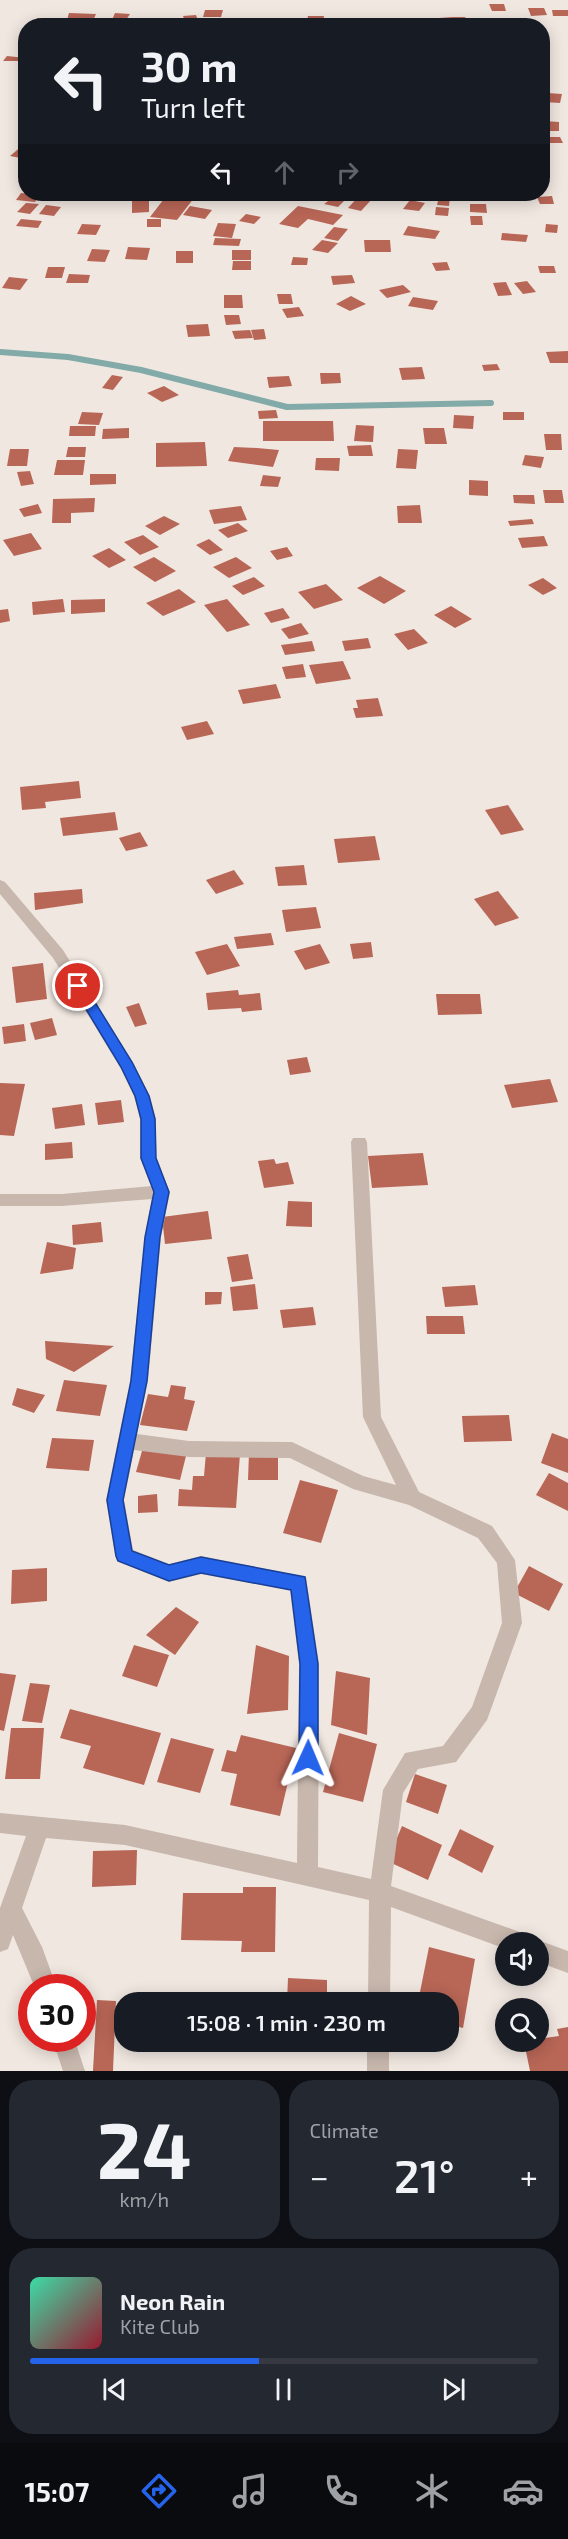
<!DOCTYPE html>
<html lang="en">
<head>
<meta charset="utf-8">
<style>
  body { margin:0; font-family:"Exo 2",sans-serif; background:#242831; color:#f1f3f6; height:100vh; display:flex; flex-direction:column; font-size:22px; white-space:nowrap }
  * { box-sizing:border-box; margin:0 }
  p { font-size:20px; color:#9ea1a6 }
  .icon { flex:none; width:33px; height:33px; fill:none; stroke:currentColor; stroke-width:2; stroke-linecap:round; stroke-linejoin:round }
  .map { position:relative; height:2071px; overflow:hidden }
  .sheet { display:flex; flex-direction:column; gap:9px; padding:9px; background:#0d0f14; flex:1 }
  .sheet>* { flex:none }
  .hud { position:absolute; left:18px; top:18px; width:532px; height:183px; border-radius:24px; box-shadow:0 3px 15px #0003; background:#171b24; color:#f1f3f6; overflow:hidden }
  .controls { position:absolute; left:495px; top:1932px; display:grid; gap:12px }
  .controls a { display:grid; place-items:center; width:54px; height:54px; border-radius:50%; background:#171b24; box-shadow:0 3px 15px #0003; font-size:30px }
  .speed { position:absolute; left:18px; top:1974px; display:flex; gap:12px; font-size:30px; font-weight:700; text-align:center }
  .speed>* { display:grid; place-content:center; width:78px; height:78px; border-radius:50%; background:#171b24; box-shadow:0 3px 15px #0003; line-height:1 }
  .speed .limit { border:9px solid #d22; background:#fff; color:#111 }
  .pin { position:absolute; display:grid; place-items:center; width:51px; height:51px; color:#fff; margin:-26px; border:3px solid #fff; border-radius:50%; box-shadow:0 2px 6px #0007 }
  .me { position:absolute; width:66px; margin:-33px; rotate:1deg; stroke-linejoin:round; filter:drop-shadow(0 0 4px #0008) }
  .turn { display:flex; align-items:center; gap:21px; height:126px; padding:0 24px; font-size:27px }
  .turn .icon { width:78px; height:78px; stroke-width:2.5 }
  .turn b { display:block; font-size:42px; line-height:51px }
  .lanes { display:flex; align-items:center; height:57px; padding:0 24px; background:#0003; justify-content:center; gap:30px; direction:ltr }
  .lanes .off { opacity:.35 }
  .big { font-size:45px; font-weight:600; line-height:1.1 }
  .sheet .tile { flex:1; display:flex; flex-direction:column; justify-content:center; gap:9px; min-width:0; padding:0 21px; border-radius:24px; background:#242831 }
  .sheet .dial { align-items:center; gap:0 }
  .dial b { font-size:78px; line-height:1 }
  .song { display:flex; align-items:center; gap:18px }
  .cover { width:72px; height:72px; border-radius:9px; background:linear-gradient(135deg,hsl(160 70% 55%),hsl(350 70% 35%)) }
  .played { height:6px; border-radius:3px; background:linear-gradient(90deg,#2563eb 45%,#363941 45%) }
  .keys { display:flex; justify-content:space-around; direction:ltr }
  .heat { display:flex; justify-content:space-between; align-items:center; font-size:33px; direction:ltr }
  .sheet .tiles { flex:1; display:grid; gap:9px; grid-template-columns:1fr 1fr }
  .tile:last-child { grid-column:span 2 }
  .trip { position:absolute; left:114px; top:1992px; width:345px; height:60px; border-radius:24px; background:#171b24; box-shadow:0 3px 15px #0003; font-weight:600; line-height:60px; text-align:center }
  .dock { display:flex; height:96px; justify-content:space-around; align-items:center; background:#090b0e; color:#9ea1a6 }
  .dock .icon { width:42px; height:42px }
  .dock .current { color:#2563eb }
  .dock b { font-size:27px; color:#f1f3f6 }
  .map>svg:first-child { display:block }
  .lines { fill:none; stroke-linecap:round; stroke-linejoin:round }
  .stream { stroke:#82aaa8; stroke-width:6 }
  .building { fill:#b86656 }
  .street { fill:#c7b7ad; fill-rule:evenodd }
  .route { fill:#2563eb; stroke:#184099; stroke-width:1.5 }
</style>
</head>
<body>
<div class="map">
<svg width="568" height="2071" viewBox="0 0 568 2071">
  <rect width="100%" height="100%" fill="#f0e7e0"/>
  <g class="lines">
    <polyline class="stream" points="0,352 68,357 141,370 287,407 491,403"/>
  </g>
  <g class="building">
    <polygon points="489,4 504,4 506,11 492,11"/>
    <polygon points="528,8 544,8 547,15 531,16"/>
    <polygon points="205,10 223,10 221,17 203,17"/>
    <polygon points="552,10 568,10 568,16 553,16"/>
    <polygon points="69,13 96,14 93,21 67,20"/>
    <polygon points="115,13 130,14 126,20 112,20"/>
    <polygon points="196,15 199,23 186,24 183,16"/>
    <polygon points="308,16 324,16 323,22 307,21"/>
    <polygon points="453,17 465,17 468,22 443,26 439,18"/>
    <polygon points="37,18 48,18 47,26 31,26 36,23"/>
    <polygon points="142,18 167,18 167,23 142,24"/>
    <polygon points="7,56 26,58 26,61 3,61"/>
    <polygon points="547,93 562,94 560,103 544,102"/>
    <polygon points="545,121 559,122 559,131 545,131"/>
    <polygon points="543,137 560,137 563,143 543,143"/>
    <polygon points="23,145 26,159 10,156"/>
    <polygon points="21,193 40,195 35,202 16,200"/>
    <polygon points="96,194 116,194 116,199 95,199"/>
    <polygon points="301,194 320,194 315,200 297,197"/>
    <polygon points="167,195 194,198 177,220 150,217"/>
    <polygon points="552,196 554,204 540,204 537,197"/>
    <polygon points="358,197 372,199 361,211 348,208"/>
    <polygon points="439,197 450,197 449,206 437,205"/>
    <polygon points="132,199 149,199 149,212 132,213"/>
    <polygon points="331,199 344,201 338,207 324,204"/>
    <polygon points="410,200 425,203 419,211 403,209"/>
    <polygon points="26,203 39,204 30,214 17,212"/>
    <polygon points="470,204 486,204 487,213 470,212"/>
    <polygon points="46,205 61,207 54,216 39,214"/>
    <polygon points="190,206 212,210 205,219 183,215"/>
    <polygon points="298,206 343,215 333,225 308,219 298,228 279,224"/>
    <polygon points="436,207 449,208 448,216 435,215"/>
    <polygon points="246,214 261,217 254,224 239,221"/>
    <polygon points="470,216 482,216 483,225 471,225"/>
    <polygon points="21,219 42,221 38,228 16,226"/>
    <rect x="147" y="219" width="14" height="8"/>
    <polygon points="218,223 236,224 232,238 213,236"/>
    <polygon points="82,224 101,225 96,235 77,234"/>
    <polygon points="546,224 558,225 557,233 545,232"/>
    <polygon points="408,226 440,231 435,239 403,235"/>
    <polygon points="334,227 348,229 338,241 324,238"/>
    <polygon points="502,233 528,235 526,242 501,240"/>
    <polygon points="215,238 241,239 239,246 213,245"/>
    <polygon points="322,240 338,243 328,253 312,250"/>
    <polygon points="364,240 390,240 391,252 365,252"/>
    <polygon points="128,247 150,248 147,260 125,259"/>
    <polygon points="92,249 110,250 105,262 87,261"/>
    <rect x="232" y="250" width="19" height="10"/>
    <rect x="176" y="251" width="17" height="12"/>
    <polygon points="293,257 308,258 307,265 291,265"/>
    <polygon points="233,261 251,261 251,270 232,270"/>
    <polygon points="447,262 450,270 436,271 432,263"/>
    <polygon points="538,266 554,266 556,273 540,273"/>
    <polygon points="48,267 65,267 62,278 45,278"/>
    <polygon points="69,274 90,275 88,283 66,283"/>
    <polygon points="352,275 355,283 333,285 331,276"/>
    <polygon points="9,277 28,279 20,290 2,288"/>
    <polygon points="527,281 536,292 523,294 514,283"/>
    <polygon points="506,282 512,295 498,296 493,283"/>
    <polygon points="403,285 411,292 387,298 379,290"/>
    <polygon points="277,294 291,294 293,304 279,304"/>
    <polygon points="224,295 242,295 243,308 224,308"/>
    <polygon points="351,296 366,304 350,311 336,304"/>
    <polygon points="413,297 438,301 433,310 408,306"/>
    <polygon points="299,307 304,316 287,318 282,309"/>
    <polygon points="224,315 239,315 241,324 226,325"/>
    <polygon points="208,324 210,336 188,337 186,325"/>
    <polygon points="264,329 266,339 254,340 251,330"/>
    <polygon points="250,330 253,338 235,339 232,331"/>
    <polygon points="568,351 568,363 550,363 546,352"/>
    <polygon points="497,364 500,370 484,371 482,365"/>
    <polygon points="422,367 425,379 402,380 399,368"/>
    <polygon points="320,373 340,373 341,383 321,384"/>
    <polygon points="112,375 123,377 113,390 102,388"/>
    <polygon points="289,376 292,386 269,388 267,377"/>
    <polygon points="164,386 179,395 162,402 147,393"/>
    <polygon points="276,410 278,418 259,419 258,411"/>
    <polygon points="82,412 103,413 99,425 78,424"/>
    <rect x="503" y="412" width="21" height="8"/>
    <polygon points="454,415 474,416 473,429 453,428"/>
    <polygon points="263,421 333,421 334,441 263,441"/>
    <polygon points="356,425 374,426 373,442 354,441"/>
    <polygon points="70,426 96,426 95,436 69,436"/>
    <polygon points="129,428 129,438 102,439 103,429"/>
    <polygon points="423,428 444,428 447,444 425,444"/>
    <polygon points="544,434 561,434 562,450 546,450"/>
    <polygon points="205,442 207,466 156,467 156,443"/>
    <polygon points="371,445 373,456 349,456 347,446"/>
    <polygon points="68,447 86,447 85,457 66,457"/>
    <polygon points="234,447 257,448 279,450 273,467 228,461"/>
    <polygon points="10,449 29,449 27,466 7,466"/>
    <polygon points="398,449 418,450 416,469 396,468"/>
    <polygon points="525,455 544,457 541,468 522,465"/>
    <polygon points="316,458 340,458 339,471 315,470"/>
    <polygon points="57,460 85,460 83,475 54,475"/>
    <polygon points="30,471 34,484 21,486 17,472"/>
    <polygon points="90,474 116,474 116,484 90,485"/>
    <polygon points="263,475 281,477 278,487 260,486"/>
    <polygon points="469,480 488,481 488,496 469,495"/>
    <polygon points="543,490 562,490 564,503 545,503"/>
    <polygon points="513,495 534,495 535,504 514,503"/>
    <polygon points="95,498 94,512 71,513 71,523 52,523 53,499"/>
    <polygon points="38,504 42,513 24,517 19,509"/>
    <polygon points="420,505 422,523 398,523 397,506"/>
    <polygon points="241,506 247,520 214,524 209,510"/>
    <polygon points="164,516 180,524 160,535 145,526"/>
    <polygon points="532,519 534,524 510,526 508,521"/>
    <polygon points="238,523 248,531 228,538 218,530"/>
    <polygon points="31,533 42,549 14,556 3,540"/>
    <polygon points="143,535 159,547 140,555 124,542"/>
    <polygon points="544,536 548,546 522,548 518,538"/>
    <polygon points="209,539 223,550 210,555 196,545"/>
    <polygon points="287,547 293,556 277,560 270,551"/>
    <polygon points="109,548 126,560 109,568 92,556"/>
    <polygon points="154,557 176,571 155,582 133,567"/>
    <polygon points="236,557 252,568 229,578 213,567"/>
    <polygon points="380,576 406,591 384,604 357,588"/>
    <polygon points="254,577 265,586 243,595 232,586"/>
    <polygon points="543,578 557,588 543,595 528,585"/>
    <polygon points="326,584 343,600 314,609 298,592"/>
    <polygon points="179,589 196,602 163,616 146,603"/>
    <polygon points="63,599 65,612 33,615 32,602"/>
    <polygon points="105,599 105,612 71,614 71,600"/>
    <polygon points="227,599 250,625 227,632 204,605"/>
    <polygon points="451,606 472,619 455,628 434,615"/>
    <polygon points="283,608 290,618 271,623 264,613"/>
    <polygon points="8,609 10,621 0,623 0,610"/>
    <polygon points="301,623 309,634 289,639 281,629"/>
    <polygon points="414,629 428,643 408,650 394,634"/>
    <polygon points="368,638 371,648 345,651 342,641"/>
    <polygon points="312,641 315,651 285,655 281,645"/>
    <polygon points="343,661 351,679 316,684 309,665"/>
    <polygon points="303,664 306,677 286,679 282,667"/>
    <polygon points="276,684 281,698 243,704 238,690"/>
    <polygon points="378,698 383,716 356,718 353,708 358,708 356,700"/>
    <polygon points="207,721 214,734 187,740 181,727"/>
    <polygon points="79,781 81,798 45,802 46,808 22,810 20,787"/>
    <polygon points="508,805 524,830 501,835 485,810"/>
    <polygon points="115,812 118,830 63,836 60,818"/>
    <polygon points="140,832 148,846 126,851 119,838"/>
    <polygon points="375,836 380,860 338,863 334,839"/>
    <polygon points="304,865 307,885 278,886 275,867"/>
    <polygon points="234,870 244,884 216,894 206,880"/>
    <polygon points="82,889 83,903 35,910 34,893"/>
    <polygon points="498,891 519,918 495,926 474,899"/>
    <polygon points="316,907 321,928 286,932 282,910"/>
    <polygon points="271,933 274,945 237,949 234,937"/>
    <polygon points="371,942 373,957 353,959 350,944"/>
    <polygon points="227,944 240,966 207,975 195,952"/>
    <polygon points="320,944 330,963 305,970 294,951"/>
    <polygon points="43,963 47,999 16,1003 12,967"/>
    <polygon points="238,990 239,995 260,993 262,1010 242,1012 241,1008 208,1010 206,993"/>
    <polygon points="436,994 480,994 482,1014 438,1015"/>
    <polygon points="139,1003 147,1024 135,1027 126,1007"/>
    <polygon points="52,1018 57,1035 35,1040 30,1023"/>
    <polygon points="24,1024 26,1041 4,1044 2,1027"/>
    <polygon points="307,1057 311,1072 290,1075 287,1060"/>
    <polygon points="550,1079 558,1102 512,1108 504,1085"/>
    <polygon points="0,1083 25,1084 14,1136 0,1135"/>
    <polygon points="121,1100 124,1122 98,1125 95,1103"/>
    <polygon points="82,1104 85,1125 55,1129 52,1108"/>
    <polygon points="72,1142 73,1158 45,1160 45,1144"/>
    <polygon points="423,1153 428,1185 372,1188 368,1156"/>
    <polygon points="274,1159 276,1164 288,1162 294,1184 264,1188 258,1161"/>
    <polygon points="288,1201 312,1202 312,1227 286,1226"/>
    <polygon points="208,1211 212,1239 165,1244 162,1217"/>
    <polygon points="101,1222 103,1242 73,1245 72,1225"/>
    <polygon points="47,1242 76,1248 73,1269 40,1274"/>
    <polygon points="248,1254 253,1279 232,1282 227,1257"/>
    <polygon points="255,1284 258,1309 233,1311 230,1287"/>
    <polygon points="475,1285 478,1305 445,1307 442,1287"/>
    <polygon points="205,1292 222,1292 221,1304 205,1305"/>
    <polygon points="313,1307 316,1325 283,1328 280,1310"/>
    <polygon points="426,1316 463,1316 465,1334 427,1334"/>
    <polygon points="45,1341 114,1346 74,1372 46,1359"/>
    <polygon points="64,1380 107,1385 100,1416 56,1411"/>
    <polygon points="171,1385 186,1387 184,1399 195,1401 187,1431 140,1425 148,1394 168,1397"/>
    <polygon points="17,1388 45,1395 34,1413 12,1405"/>
    <polygon points="509,1415 512,1441 464,1442 462,1416"/>
    <polygon points="552,1433 568,1439 568,1473 541,1463"/>
    <polygon points="52,1438 94,1440 89,1471 46,1468"/>
    <polygon points="144,1444 187,1452 180,1480 136,1472"/>
    <polygon points="206,1453 240,1454 236,1508 178,1506 179,1489 192,1490 193,1476 204,1476"/>
    <polygon points="249,1453 278,1454 278,1480 248,1480"/>
    <polygon points="549,1473 568,1483 568,1511 536,1495"/>
    <polygon points="300,1480 338,1490 321,1543 283,1533"/>
    <polygon points="157,1494 158,1512 138,1513 138,1496"/>
    <polygon points="529,1566 563,1584 549,1611 514,1593"/>
    <polygon points="47,1568 47,1601 11,1604 12,1570"/>
    <polygon points="176,1607 199,1622 175,1655 146,1635"/>
    <polygon points="134,1645 169,1655 157,1687 122,1676"/>
    <polygon points="256,1645 289,1656 288,1710 247,1714"/>
    <polygon points="336,1671 370,1678 367,1735 331,1725"/>
    <polygon points="0,1673 16,1675 4,1731 0,1730"/>
    <polygon points="30,1683 50,1685 42,1723 22,1721"/>
    <polygon points="70,1709 161,1733 144,1785 83,1768 91,1746 60,1738"/>
    <polygon points="11,1728 44,1728 40,1779 5,1779"/>
    <polygon points="339,1733 377,1744 363,1802 323,1792"/>
    <polygon points="241,1735 296,1748 280,1816 230,1805 237,1774 221,1771 227,1750 236,1752"/>
    <polygon points="171,1738 214,1749 200,1793 157,1782"/>
    <polygon points="415,1774 447,1785 438,1814 406,1802"/>
    <polygon points="402,1826 442,1845 428,1880 387,1861"/>
    <polygon points="460,1829 494,1846 482,1873 448,1855"/>
    <polygon points="137,1850 136,1885 92,1887 93,1851"/>
    <polygon points="243,1887 276,1887 275,1952 241,1952 242,1941 181,1940 183,1893 243,1893"/>
    <polygon points="429,1947 475,1959 463,2028 448,2024 448,2002 418,2002"/>
    <polygon points="288,1978 327,1980 327,2002 287,2002"/>
    <polygon points="97,2000 116,2001 113,2071 93,2071"/>
    <polygon points="568,2027 568,2071 530,2071 524,2042 538,2042 538,2039 559,2036 557,2029"/>
  </g>
  <g class="lines">
    <g class="street">
      <path d="M0 880 5 882 63 950 135 1066 150 1096 156 1119V1158L170 1192 161 1237 148 1381 137 1434 189 1441 292 1442 363 1476 396 1485 363 1417 351 1142 353 1138H365L367 1142 381 1417 419 1492 492 1526 515 1560 522 1623 487 1720 456 1762 418 1769 403 1793 391 1886 517 1931 525 1934 528 1942H506V1949L391 1907 390 2002H368L369 1900 125 1845 46 1838 22 1908 42 1947 57 1988H35L13 1935 8 1949 0 1952V1908L26 1836 0 1833V1813L125 1825 297 1863 299 1664 290 1590 201 1574 169 1582 117 1561 115 1555 106 1500 130 1381 145 1237 152 1199 62 1206H0V1194H62L152 1186 140 1158V1119L134 1096 120 1067 53 958 0 894ZM134 1450 189 1457 290 1458 353 1489 409 1505 478 1538 497 1563 502 1623 472 1707 443 1746 405 1753 383 1790 371 1879 318 1867 319 1664 306 1577 201 1556 169 1564 133 1550 124 1500Z"/>
      <polygon points="538,1940 568,1951 568,1973 538,1962 538,1942 532,1942"/>
      <polygon points="52,2038 74,2038 85,2071 63,2071"/>
      <rect x="367" y="2042" width="22" height="29"/>
    </g>
  </g>
  <polygon class="route" points="78,982 83,983 132,1062 149,1096 155,1119 156,1158 169,1192 160,1237 147,1381 123,1500 132,1551 169,1565 201,1557 305,1577 318,1664 318,1758 315,1764 308,1767 302,1764 299,1758 300,1664 291,1590 201,1573 169,1581 118,1561 116,1556 107,1500 131,1381 145,1237 154,1192 141,1158 141,1119 135,1096 121,1067 72,986"/>
</svg>
<div class="controls">
<a><svg class="icon" aria-label="sound" viewBox="0 0 24 24"><path d="M4 9h4l5-4v14l-5-4H4zM17 9q2 3 0 6"/></svg></a>
<a><svg class="icon" aria-label="search" viewBox="0 0 24 24"><circle cx="10" cy="10" r="6"/><path d="M15 15l6 6"/></svg></a>
</div>
<div class="speed"><div class="limit">30</div></div>
<div class="pin" style="left:78px;top:986px;background:#d93025"><svg class="icon" aria-label="arrive" viewBox="0 0 24 24"><path d="M6 21V4h12l-3 4 3 4H6"/></svg></div>
<svg class="me" style="left:308px;top:1758px" viewBox="-20 -20 40 40"><path d="M0-17L14 15 0 8-14 15z" fill="#2563eb" stroke="#fff" stroke-width="4"/></svg>
<div class="trip">15:08 · 1 min · 230 m</div>
<div class="hud">
<div class="turn"><svg class="icon" aria-label="left" viewBox="0 0 24 24"><path d="M17 20v-9H6M10 6l-5 5 5 5"/></svg><div><b>30 m</b>Turn left</div></div>
<div class="lanes"><svg class="icon" aria-label="left" viewBox="0 0 24 24"><path d="M17 20v-9H6M10 6l-5 5 5 5"/></svg><svg class="icon off" aria-label="ahead" viewBox="0 0 24 24"><path d="M12 20V5M6 11l6-6 6 6"/></svg><svg class="icon off" aria-label="right" viewBox="0 0 24 24"><path d="M7 20v-9h11M14 6l5 5-5 5"/></svg></div>
</div>
</div>
<section class="sheet">
<div class="tiles">
<div class="tile dial"><b>24</b><p>km/h</p></div>
<div class="tile"><p>Climate</p>
<div class="heat"><a>−</a><b class="big">21°</b><a>+</a></div>
</div>
<div class="tile">
<div class="song"><i class="cover"></i><div><b>Neon Rain</b><p>Kite Club</p></div></div>
<div class="played"></div>
<div class="keys"><svg class="icon" aria-label="previous" viewBox="0 0 24 24"><path d="M18 5L8 12l10 7zM5 5v14"/></svg><svg class="icon" aria-label="pause" viewBox="0 0 24 24"><path d="M8 5v14M16 5v14"/></svg><svg class="icon" aria-label="next" viewBox="0 0 24 24"><path d="M6 5l10 7-10 7zM19 5v14"/></svg></div>
</div>
</div>
</section>
<nav class="dock">
<b>15:07</b>
<svg class="icon current" aria-label="directions" viewBox="0 0 24 24"><path d="M12 3l9 9-9 9-9-9zM9 14v-3h6M13 9l2 2-2 2"/></svg>
<svg class="icon" aria-label="music" viewBox="0 0 24 24"><path d="M9 18V5l10-2v13"/><circle cx="6" cy="18" r="3"/><circle cx="16" cy="16" r="3"/></svg>
<svg class="icon" aria-label="phone" viewBox="0 0 24 24"><path d="M5 4h4l2 5-3 2q2 4 5 5l2-3 5 2v4C11 20 4 13 5 4z"/></svg>
<svg class="icon" aria-label="climate" viewBox="0 0 24 24"><path d="M12 3v18M4 7l16 10M4 17L20 7"/></svg>
<svg class="icon" aria-label="car" viewBox="0 0 24 24"><path d="M5 17H2v-5l4-1 3-4h7l3 4 3 1v5h-3M9 17h6M6 11h13"/><circle cx="7" cy="17" r="2"/><circle cx="17" cy="17" r="2"/></svg>
</nav>
</body>
</html>
